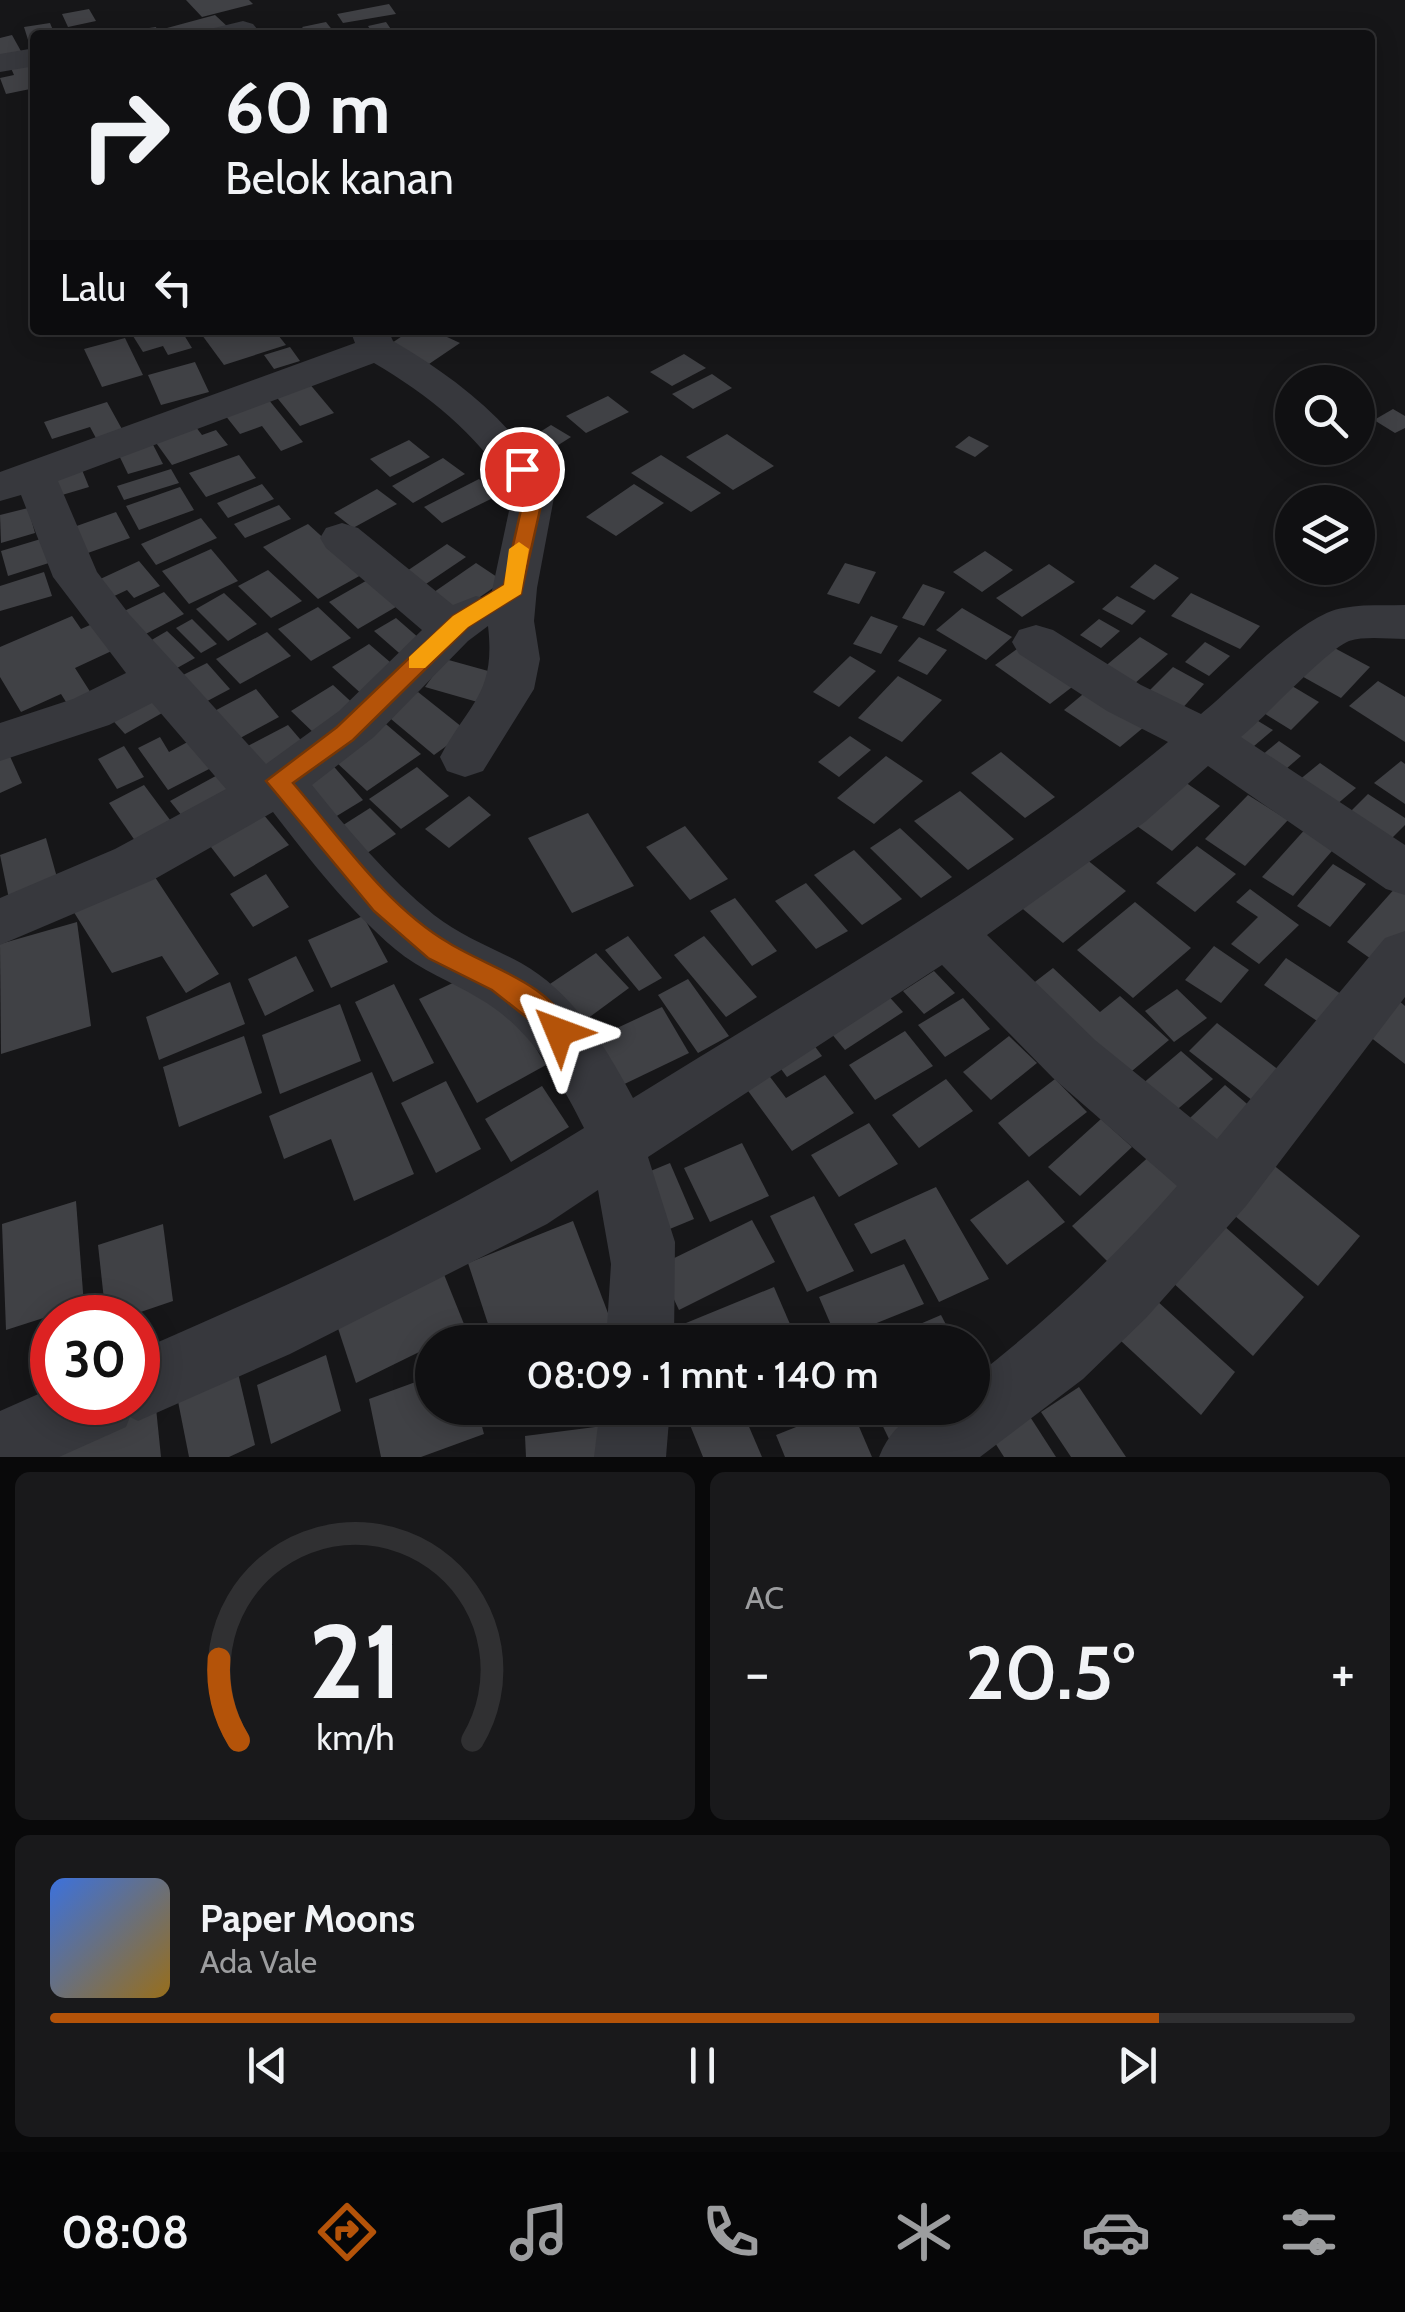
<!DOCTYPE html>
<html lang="id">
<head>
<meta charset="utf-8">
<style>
  body { margin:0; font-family:Cabin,sans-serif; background:#19191b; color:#f1f3f6; height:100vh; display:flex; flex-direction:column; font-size:38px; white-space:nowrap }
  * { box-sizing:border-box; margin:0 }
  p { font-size:32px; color:#9c9d9f }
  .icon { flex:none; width:55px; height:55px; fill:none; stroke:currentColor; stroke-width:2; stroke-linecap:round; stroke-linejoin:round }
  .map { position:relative; height:1457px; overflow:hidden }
  .panel { display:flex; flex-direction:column; gap:15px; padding:15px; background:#09090a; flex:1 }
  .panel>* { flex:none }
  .banner { position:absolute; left:30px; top:30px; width:1345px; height:305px; border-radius:10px; box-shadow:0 5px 25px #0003,0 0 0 2px #303032; background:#101012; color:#f1f3f6; overflow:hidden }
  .controls { position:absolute; left:1275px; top:365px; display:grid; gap:20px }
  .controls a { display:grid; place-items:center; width:100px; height:100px; border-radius:50%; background:#101012; box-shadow:0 5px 25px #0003,0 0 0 2px #303032; font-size:50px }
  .speed { position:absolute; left:30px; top:1295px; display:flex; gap:20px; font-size:50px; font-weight:700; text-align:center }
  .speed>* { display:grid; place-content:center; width:130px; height:130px; border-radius:50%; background:#101012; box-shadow:0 5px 25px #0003,0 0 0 2px #303032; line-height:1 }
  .speed .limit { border:15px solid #d22; background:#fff; color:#111 }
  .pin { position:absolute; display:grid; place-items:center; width:85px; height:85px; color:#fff; margin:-42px; border:5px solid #fff; border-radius:50%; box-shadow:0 2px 10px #0007 }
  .me { position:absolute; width:110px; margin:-55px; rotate:314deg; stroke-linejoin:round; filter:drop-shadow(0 0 8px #0008) }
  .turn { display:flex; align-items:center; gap:35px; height:210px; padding:0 30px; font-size:45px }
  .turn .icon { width:130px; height:130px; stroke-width:2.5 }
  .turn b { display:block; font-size:70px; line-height:85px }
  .then { display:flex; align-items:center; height:95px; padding:0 30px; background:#0003; gap:20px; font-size:38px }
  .big { font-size:75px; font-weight:600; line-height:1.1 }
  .panel .card { flex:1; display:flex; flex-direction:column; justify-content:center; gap:15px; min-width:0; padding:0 35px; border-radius:15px; background:#19191b }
  .panel .dial { align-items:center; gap:0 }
  .dial svg { height:260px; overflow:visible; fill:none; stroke:#303032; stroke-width:7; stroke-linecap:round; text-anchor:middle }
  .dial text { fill:#f1f3f6; stroke:none }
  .song { display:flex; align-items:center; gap:30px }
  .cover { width:120px; height:120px; border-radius:15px; background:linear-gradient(135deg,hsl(220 70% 55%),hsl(40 70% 35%)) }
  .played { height:10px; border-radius:5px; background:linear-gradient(90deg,#b45309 85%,#303032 85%) }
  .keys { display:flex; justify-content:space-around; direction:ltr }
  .heat { display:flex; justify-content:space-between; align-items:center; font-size:55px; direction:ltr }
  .panel .tiles { flex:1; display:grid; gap:15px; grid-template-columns:1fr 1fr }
  .card:last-child { grid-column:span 2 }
  .trip { position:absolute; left:415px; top:1325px; width:575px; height:100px; border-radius:50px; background:#101012; box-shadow:0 5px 25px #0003,0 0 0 2px #303032; font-weight:600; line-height:100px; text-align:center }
  .dock { display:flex; height:160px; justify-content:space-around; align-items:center; background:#060607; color:#9c9d9f }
  .dock .icon { width:70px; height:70px }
  .dock .on { color:#b45309 }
  .dock b { font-size:45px; color:#f1f3f6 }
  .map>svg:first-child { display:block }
  .building { fill:#404145 }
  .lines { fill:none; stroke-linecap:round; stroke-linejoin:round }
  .minor { fill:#37383d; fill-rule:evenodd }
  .route { fill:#b45309; stroke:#753606; stroke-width:2.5 }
  .slow { fill:#f59e0b }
</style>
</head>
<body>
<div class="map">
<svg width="1405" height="1457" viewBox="0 0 1405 1457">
  <rect width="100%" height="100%" fill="#161618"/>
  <g class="building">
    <polygon points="186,0 249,0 253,4 202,17"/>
    <polygon points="389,4 396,14 343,23 337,14"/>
    <polygon points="89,9 96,21 68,27 62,14"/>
    <polygon points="215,15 229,28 202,35 174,35 167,28"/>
    <polygon points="326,22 334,32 309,35 302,27"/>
    <polygon points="386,22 395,35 358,35 371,31 368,26"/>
    <polygon points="50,23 55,35 35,35 34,59 24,27"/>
    <polygon points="156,27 158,35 114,35 114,33"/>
    <polygon points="12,35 22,53 0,58 0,38"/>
    <polygon points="35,61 35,88 6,94 0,78 14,75 10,66"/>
    <polygon points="156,330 181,330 192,348 168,355 163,346 143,352 133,336"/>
    <polygon points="219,330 274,330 286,345 224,365 202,335"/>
    <polygon points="411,330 432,330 460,343 429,364 389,345"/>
    <polygon points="125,338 143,375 102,387 84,349"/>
    <polygon points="290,347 300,361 274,369 264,355"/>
    <polygon points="684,354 706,368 672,386 650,372"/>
    <polygon points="195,362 209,392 161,405 148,375"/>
    <polygon points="712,374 732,388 693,409 672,394"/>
    <polygon points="308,382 334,413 300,426 274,394"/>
    <polygon points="264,394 303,442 281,451 262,426 240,434 221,410"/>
    <polygon points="608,396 629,412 586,433 566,416"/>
    <polygon points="107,402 123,431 97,440 90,427 52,439 44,422"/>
    <polygon points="1393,409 1405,416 1405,428 1395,433 1374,420"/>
    <polygon points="189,418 202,435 216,430 228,445 172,465 149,433"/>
    <polygon points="551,425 571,437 552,449 532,437"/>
    <polygon points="727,434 774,466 733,490 686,457"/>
    <polygon points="969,436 989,446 975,457 955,447"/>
    <polygon points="149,437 163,464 128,474 115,447"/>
    <polygon points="409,440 430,457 390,477 370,459"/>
    <polygon points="239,455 256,478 206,497 189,473"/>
    <polygon points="661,455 721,493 691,512 631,473"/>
    <polygon points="443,458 465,474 413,503 392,486"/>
    <polygon points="80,465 89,487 52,498 42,475"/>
    <polygon points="171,469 179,483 124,500 117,486"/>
    <polygon points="479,479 497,496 442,523 424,507"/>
    <polygon points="262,484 274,499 228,518 217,503"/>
    <polygon points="634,484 664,503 616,536 586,517"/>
    <polygon points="180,487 194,510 139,530 126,506"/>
    <polygon points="377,489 397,504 353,528 334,513"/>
    <polygon points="279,505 291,519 245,538 234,524"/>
    <polygon points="28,508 35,533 1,543 0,515"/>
    <polygon points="116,512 130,538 85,554 71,528"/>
    <polygon points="201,518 217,538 156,565 141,544"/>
    <polygon points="308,524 363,574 318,599 263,547"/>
    <polygon points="44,538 52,562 8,576 1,551"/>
    <polygon points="447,544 466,557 417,590 398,577"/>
    <polygon points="211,549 238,581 189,604 162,571"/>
    <polygon points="985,551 1013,570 982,592 953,572"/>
    <polygon points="139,561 160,586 134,598 127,590 110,598 96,581"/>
    <polygon points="476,563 503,581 450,618 424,599"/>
    <polygon points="845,563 876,572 859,604 827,594"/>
    <polygon points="1049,564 1075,582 1022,617 996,598"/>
    <polygon points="1155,564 1179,578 1154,600 1130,587"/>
    <polygon points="268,570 302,601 271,618 238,586"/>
    <polygon points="44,572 52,596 0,611 0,586"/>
    <polygon points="371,578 401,604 358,629 329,602"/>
    <polygon points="923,584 945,592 924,626 902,618"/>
    <polygon points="164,592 184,614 138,638 118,614"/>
    <polygon points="224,593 257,624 228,641 196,609"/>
    <polygon points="1191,593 1260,626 1240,649 1171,616"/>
    <polygon points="1117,596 1146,611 1132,625 1102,609"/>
    <polygon points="318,607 351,638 311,661 278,629"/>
    <polygon points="962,608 1012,637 986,660 936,630"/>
    <polygon points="72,616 81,629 99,621 118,648 75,668 96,701 73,713 61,694 21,712 0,677 0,647"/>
    <polygon points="871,616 898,626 881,654 853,644"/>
    <polygon points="396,618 428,646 406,659 374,631"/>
    <polygon points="192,619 217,644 201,653 176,628"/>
    <polygon points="1099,619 1120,631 1101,648 1080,635"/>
    <polygon points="167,631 195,658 170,672 143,645"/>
    <polygon points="267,632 291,656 240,684 216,659"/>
    <polygon points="919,637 947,650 927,675 898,661"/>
    <polygon points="1140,637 1168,654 1125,692 1096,674"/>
    <polygon points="1205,642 1230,656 1209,676 1185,662"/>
    <polygon points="369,644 404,674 366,698 332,667"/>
    <polygon points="1327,644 1370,667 1341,698 1298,674"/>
    <polygon points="1021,646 1076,684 1050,704 995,665"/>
    <polygon points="850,656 876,671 839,707 813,692"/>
    <polygon points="445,659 499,674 481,703 425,687"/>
    <polygon points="207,663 230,689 198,706 175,679"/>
    <polygon points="1173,667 1204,684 1171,721 1138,702"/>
    <polygon points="898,676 942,700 902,742 858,718"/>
    <polygon points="1378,681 1405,697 1405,742 1349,706"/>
    <polygon points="1287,683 1319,702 1291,730 1259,710"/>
    <polygon points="333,685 359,709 317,736 291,711"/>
    <polygon points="152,689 171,708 125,734 107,714"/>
    <polygon points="256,689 279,717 229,744 205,716"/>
    <polygon points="1088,690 1144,727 1120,747 1064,710"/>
    <polygon points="418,692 467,731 434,755 385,714"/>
    <polygon points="1250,716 1273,730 1247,752 1225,736"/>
    <polygon points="380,719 421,754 367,791 335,761"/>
    <polygon points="288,725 311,752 263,778 240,750"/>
    <polygon points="850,736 871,750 839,777 818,762"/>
    <polygon points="160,737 169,752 195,738 215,766 168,790 138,748"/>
    <polygon points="1279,741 1301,756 1279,775 1256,760"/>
    <polygon points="4,743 22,783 0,793 0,745"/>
    <polygon points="124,746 144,777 117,789 98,759"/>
    <polygon points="1001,752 1055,797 1025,818 971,773"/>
    <polygon points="886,756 923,781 874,824 837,798"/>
    <polygon points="329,761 363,800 322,825 287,786"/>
    <polygon points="1401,761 1405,764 1405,804 1374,783"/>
    <polygon points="1320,763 1356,788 1329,811 1293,785"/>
    <polygon points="417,767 449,796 401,829 369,799"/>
    <polygon points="223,772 239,791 186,821 170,801"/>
    <polygon points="1179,778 1220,806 1172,851 1130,821"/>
    <polygon points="144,785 176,828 140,848 109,803"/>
    <polygon points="960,791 1014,839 968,870 914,821"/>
    <polygon points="1368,794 1405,818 1405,825 1384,846 1343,819"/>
    <polygon points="1248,795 1288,820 1245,866 1205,839"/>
    <polygon points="469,796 491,815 449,848 425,829"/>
    <polygon points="258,808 289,845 234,877 204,838"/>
    <polygon points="370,808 396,834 355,861 329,834"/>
    <polygon points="588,813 634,886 572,913 528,838"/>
    <polygon points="685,826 728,879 690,900 646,847"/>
    <polygon points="1308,826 1338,844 1293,896 1262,877"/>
    <polygon points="900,828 952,877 921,898 870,848"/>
    <polygon points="46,838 58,881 9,899 0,855"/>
    <polygon points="1197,846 1236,874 1195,912 1156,883"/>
    <polygon points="854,850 902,899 862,925 814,875"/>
    <polygon points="1081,855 1126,891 1063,943 1017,904"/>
    <polygon points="1333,864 1366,884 1330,927 1297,906"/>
    <polygon points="147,865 219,974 186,993 162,956 112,973 70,906"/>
    <polygon points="266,874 289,907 253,927 230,894"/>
    <polygon points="806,883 848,931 816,949 775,901"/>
    <polygon points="1397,886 1405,892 1405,938 1381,966 1347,942"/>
    <polygon points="1250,889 1299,925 1259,964 1231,944 1258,917 1236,902"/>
    <polygon points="735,898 777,951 752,966 710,911"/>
    <polygon points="1135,902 1191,948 1133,998 1077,950"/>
    <polygon points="363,916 388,962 331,988 308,940"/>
    <polygon points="77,922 91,1026 1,1054 0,944"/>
    <polygon points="628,936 662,978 639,991 605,950"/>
    <polygon points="704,936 757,997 726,1017 674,955"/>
    <polygon points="1214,946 1249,970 1221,1003 1185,980"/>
    <polygon points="596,953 629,988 572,1030 538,992"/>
    <polygon points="296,956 314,991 265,1016 248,979"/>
    <polygon points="1286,958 1341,994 1320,1023 1264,985"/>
    <polygon points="1053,968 1100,1012 1120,996 1169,1040 1114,1086 1018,995"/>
    <polygon points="934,971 955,993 924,1014 903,991"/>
    <polygon points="688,979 729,1036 698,1053 658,995"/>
    <polygon points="459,980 511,1007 546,1065 477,1103 419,999"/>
    <polygon points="230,982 245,1024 159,1060 146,1017"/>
    <polygon points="394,984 434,1063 393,1082 355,1002"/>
    <polygon points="1177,989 1207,1018 1174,1042 1145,1011"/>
    <polygon points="884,991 903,1012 845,1050 826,1027"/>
    <polygon points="963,998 990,1029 945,1057 918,1025"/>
    <polygon points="1398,1000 1405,1006 1405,1064 1365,1033"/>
    <polygon points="340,1004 361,1061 280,1094 262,1035"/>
    <polygon points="662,1007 689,1053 612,1090 585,1043"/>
    <polygon points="1217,1023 1284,1074 1257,1104 1189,1051"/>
    <polygon points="905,1031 933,1066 875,1100 849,1065"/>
    <polygon points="244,1036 262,1093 179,1127 163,1067"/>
    <polygon points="1009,1036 1037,1063 991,1100 963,1072"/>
    <polygon points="808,1037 822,1056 787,1077 773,1058"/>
    <polygon points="1181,1051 1213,1079 1159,1125 1128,1096"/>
    <polygon points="761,1065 786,1098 825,1075 854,1113 792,1151 738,1077"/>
    <polygon points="372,1072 414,1174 354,1201 331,1139 284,1159 269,1116"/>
    <polygon points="946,1079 973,1111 919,1148 892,1115"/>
    <polygon points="1055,1079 1087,1112 1029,1157 998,1123"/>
    <polygon points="446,1081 481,1149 436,1173 401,1103"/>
    <polygon points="1225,1085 1260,1115 1209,1164 1174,1133"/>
    <polygon points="542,1086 569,1127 511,1162 485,1119"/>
    <polygon points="1101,1119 1132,1147 1080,1196 1048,1167"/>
    <polygon points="869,1123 898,1164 839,1197 811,1155"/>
    <polygon points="742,1143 769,1196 710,1222 684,1168"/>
    <polygon points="1153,1153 1193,1192 1112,1266 1072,1226"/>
    <polygon points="670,1163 694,1219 660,1233 636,1177"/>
    <polygon points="1271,1163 1360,1236 1318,1286 1228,1210"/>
    <polygon points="1028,1180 1065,1222 1007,1265 970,1220"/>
    <polygon points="936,1187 989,1279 939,1302 905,1239 871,1254 854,1224"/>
    <polygon points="814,1196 854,1271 807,1292 770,1216"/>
    <polygon points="76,1201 84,1305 6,1330 2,1224"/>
    <polygon points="752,1220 775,1262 679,1310 658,1266"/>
    <polygon points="573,1221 619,1342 494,1342 468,1263"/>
    <polygon points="163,1224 173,1301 123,1318 106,1318 98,1245"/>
    <polygon points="1223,1225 1304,1297 1253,1356 1171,1281"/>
    <polygon points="437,1257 466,1329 356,1383 331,1307"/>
    <polygon points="904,1264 924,1304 837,1339 819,1297"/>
    <polygon points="774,1287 793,1331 765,1342 694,1342 686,1323"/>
    <polygon points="1156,1300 1235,1372 1201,1415 1121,1341"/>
    <polygon points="941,1315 955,1342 878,1342"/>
    <polygon points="326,1355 341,1411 271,1444 257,1385"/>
    <polygon points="234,1356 255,1445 229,1457 189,1457 174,1381"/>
    <polygon points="432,1376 432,1408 477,1408 484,1434 421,1457 381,1457 369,1399"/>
    <polygon points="1079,1387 1126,1457 1071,1457 1041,1412"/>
    <polygon points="156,1408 161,1457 23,1457 23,1453"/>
    <polygon points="729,1408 741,1408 762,1457 703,1457 690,1425"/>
    <polygon points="767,1408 805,1408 772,1421"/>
    <polygon points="844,1408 851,1408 872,1457 785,1457 776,1435"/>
    <polygon points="874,1408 959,1408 889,1439"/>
    <polygon points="1027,1412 1056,1457 1004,1457 990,1435"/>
    <polygon points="603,1426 605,1457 526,1457 525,1436"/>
  </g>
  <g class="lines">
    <g class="minor">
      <polygon points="243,21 253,24 258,30 254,35 205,35 210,29"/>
      <polygon points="35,48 35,66 0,72 0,54"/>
      <path d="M350 330H388L393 341C461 381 514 424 555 492L537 588 534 621 540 659 534 689 483 771 465 777 447 771 440 757C469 703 496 694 488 626L468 641 374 737 312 785C349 831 387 877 434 915 461 936 491 947 521 963 574 993 605 1046 633 1098 815 985 1003 879 1168 742L1107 711 1019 654 1012 642 1019 630 1036 625 1053 630 1141 685 1201 714C1236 686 1302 614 1343 608 1363 604 1385 606 1405 605V639C1388 639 1365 636 1349 641 1328 649 1264 718 1241 737L1405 845V895L1386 889 1208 766 1145 822 987 935 1095 1040 1217 1139 1385 938 1405 931V997L1246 1206 1146 1318 1083 1379 980 1457H879C898 1411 927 1408 972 1408V1379C1047 1321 1115 1257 1177 1186L1053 1078 942 965 648 1157 675 1242 674 1342H606L611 1264 598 1190 547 1224 290 1354 138 1421 130 1417 126 1427 59 1457H0V1411L52 1388V1402H138V1351C290 1285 443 1216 584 1128 559 1078 530 1028 480 999 451 981 421 971 395 949 348 909 310 860 273 812L153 880 0 945V898L115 849 226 789 152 703 109 725 0 761V723L73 699 126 673 53 577 21 495 0 501V472L355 343ZM374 363C430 396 479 435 513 492L490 600 476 596 453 605 358 528 342 523 326 528 320 538 326 548 422 630 339 711 266 764 129 614 97 572 58 481Z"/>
      <polygon points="600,1408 670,1408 666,1457 594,1457"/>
    </g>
  </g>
  <path class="route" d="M522 463 529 464 544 492 521 594 468 627 353 740 293 783C340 837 386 906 449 943 491 969 550 982 572 1032L569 1040 559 1043 492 990 428 958 374 911 266 781 337 727 453 616 504 585 525 492 512 469Z"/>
  <polygon class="slow" points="519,542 529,549 521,594 468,627 425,668 409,668 409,657 453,616 504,585 509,549"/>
</svg>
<div class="controls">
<a><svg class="icon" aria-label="search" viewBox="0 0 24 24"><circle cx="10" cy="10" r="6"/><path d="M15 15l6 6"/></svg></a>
<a><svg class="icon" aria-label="layers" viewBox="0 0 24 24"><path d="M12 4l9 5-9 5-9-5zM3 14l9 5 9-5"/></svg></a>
</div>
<div class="speed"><div class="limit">30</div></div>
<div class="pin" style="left:522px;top:469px;background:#d93025"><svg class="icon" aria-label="arrive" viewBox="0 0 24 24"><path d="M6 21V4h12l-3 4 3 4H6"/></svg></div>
<svg class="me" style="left:559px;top:1032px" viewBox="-20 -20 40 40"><path d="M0-17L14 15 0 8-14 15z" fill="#b45309" stroke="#fff" stroke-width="4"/></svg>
<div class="trip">08:09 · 1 mnt · 140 m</div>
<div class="banner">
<div class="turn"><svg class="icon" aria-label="right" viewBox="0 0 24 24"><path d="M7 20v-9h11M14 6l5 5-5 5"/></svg><div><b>60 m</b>Belok kanan</div></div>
<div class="then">Lalu<svg class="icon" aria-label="left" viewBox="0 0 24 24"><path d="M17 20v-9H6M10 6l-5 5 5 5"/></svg></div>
</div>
</div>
<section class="panel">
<div class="tiles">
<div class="card dial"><svg viewBox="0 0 100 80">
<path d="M14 69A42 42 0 1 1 86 69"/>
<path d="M14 69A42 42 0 0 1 8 44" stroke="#b45309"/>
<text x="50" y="56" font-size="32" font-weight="700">21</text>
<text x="50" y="72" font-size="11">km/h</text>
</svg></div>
<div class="card"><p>AC</p>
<div class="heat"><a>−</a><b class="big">20.5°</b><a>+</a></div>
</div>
<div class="card">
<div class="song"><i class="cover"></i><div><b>Paper Moons</b><p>Ada Vale</p></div></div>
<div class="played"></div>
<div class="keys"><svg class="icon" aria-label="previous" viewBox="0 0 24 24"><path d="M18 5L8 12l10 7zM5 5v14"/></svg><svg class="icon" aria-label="pause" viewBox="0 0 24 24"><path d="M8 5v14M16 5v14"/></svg><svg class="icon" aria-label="next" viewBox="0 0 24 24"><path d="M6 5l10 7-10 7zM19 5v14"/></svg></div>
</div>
</div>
</section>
<nav class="dock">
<b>08:08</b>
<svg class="icon on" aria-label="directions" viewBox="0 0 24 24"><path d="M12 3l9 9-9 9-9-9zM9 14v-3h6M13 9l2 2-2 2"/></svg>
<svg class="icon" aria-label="music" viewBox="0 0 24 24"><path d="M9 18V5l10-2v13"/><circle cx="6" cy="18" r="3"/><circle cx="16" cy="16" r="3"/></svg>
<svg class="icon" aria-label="phone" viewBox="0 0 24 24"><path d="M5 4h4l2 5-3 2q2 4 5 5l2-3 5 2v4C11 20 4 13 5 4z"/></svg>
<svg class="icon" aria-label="climate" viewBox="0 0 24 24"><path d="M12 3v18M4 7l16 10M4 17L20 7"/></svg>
<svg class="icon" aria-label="car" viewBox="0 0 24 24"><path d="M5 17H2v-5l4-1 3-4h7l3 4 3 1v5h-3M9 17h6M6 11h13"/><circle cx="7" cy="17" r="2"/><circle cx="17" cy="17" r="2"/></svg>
<svg class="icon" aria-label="filters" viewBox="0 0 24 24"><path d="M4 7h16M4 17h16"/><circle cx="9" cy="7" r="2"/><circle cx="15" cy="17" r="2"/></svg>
</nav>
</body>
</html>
